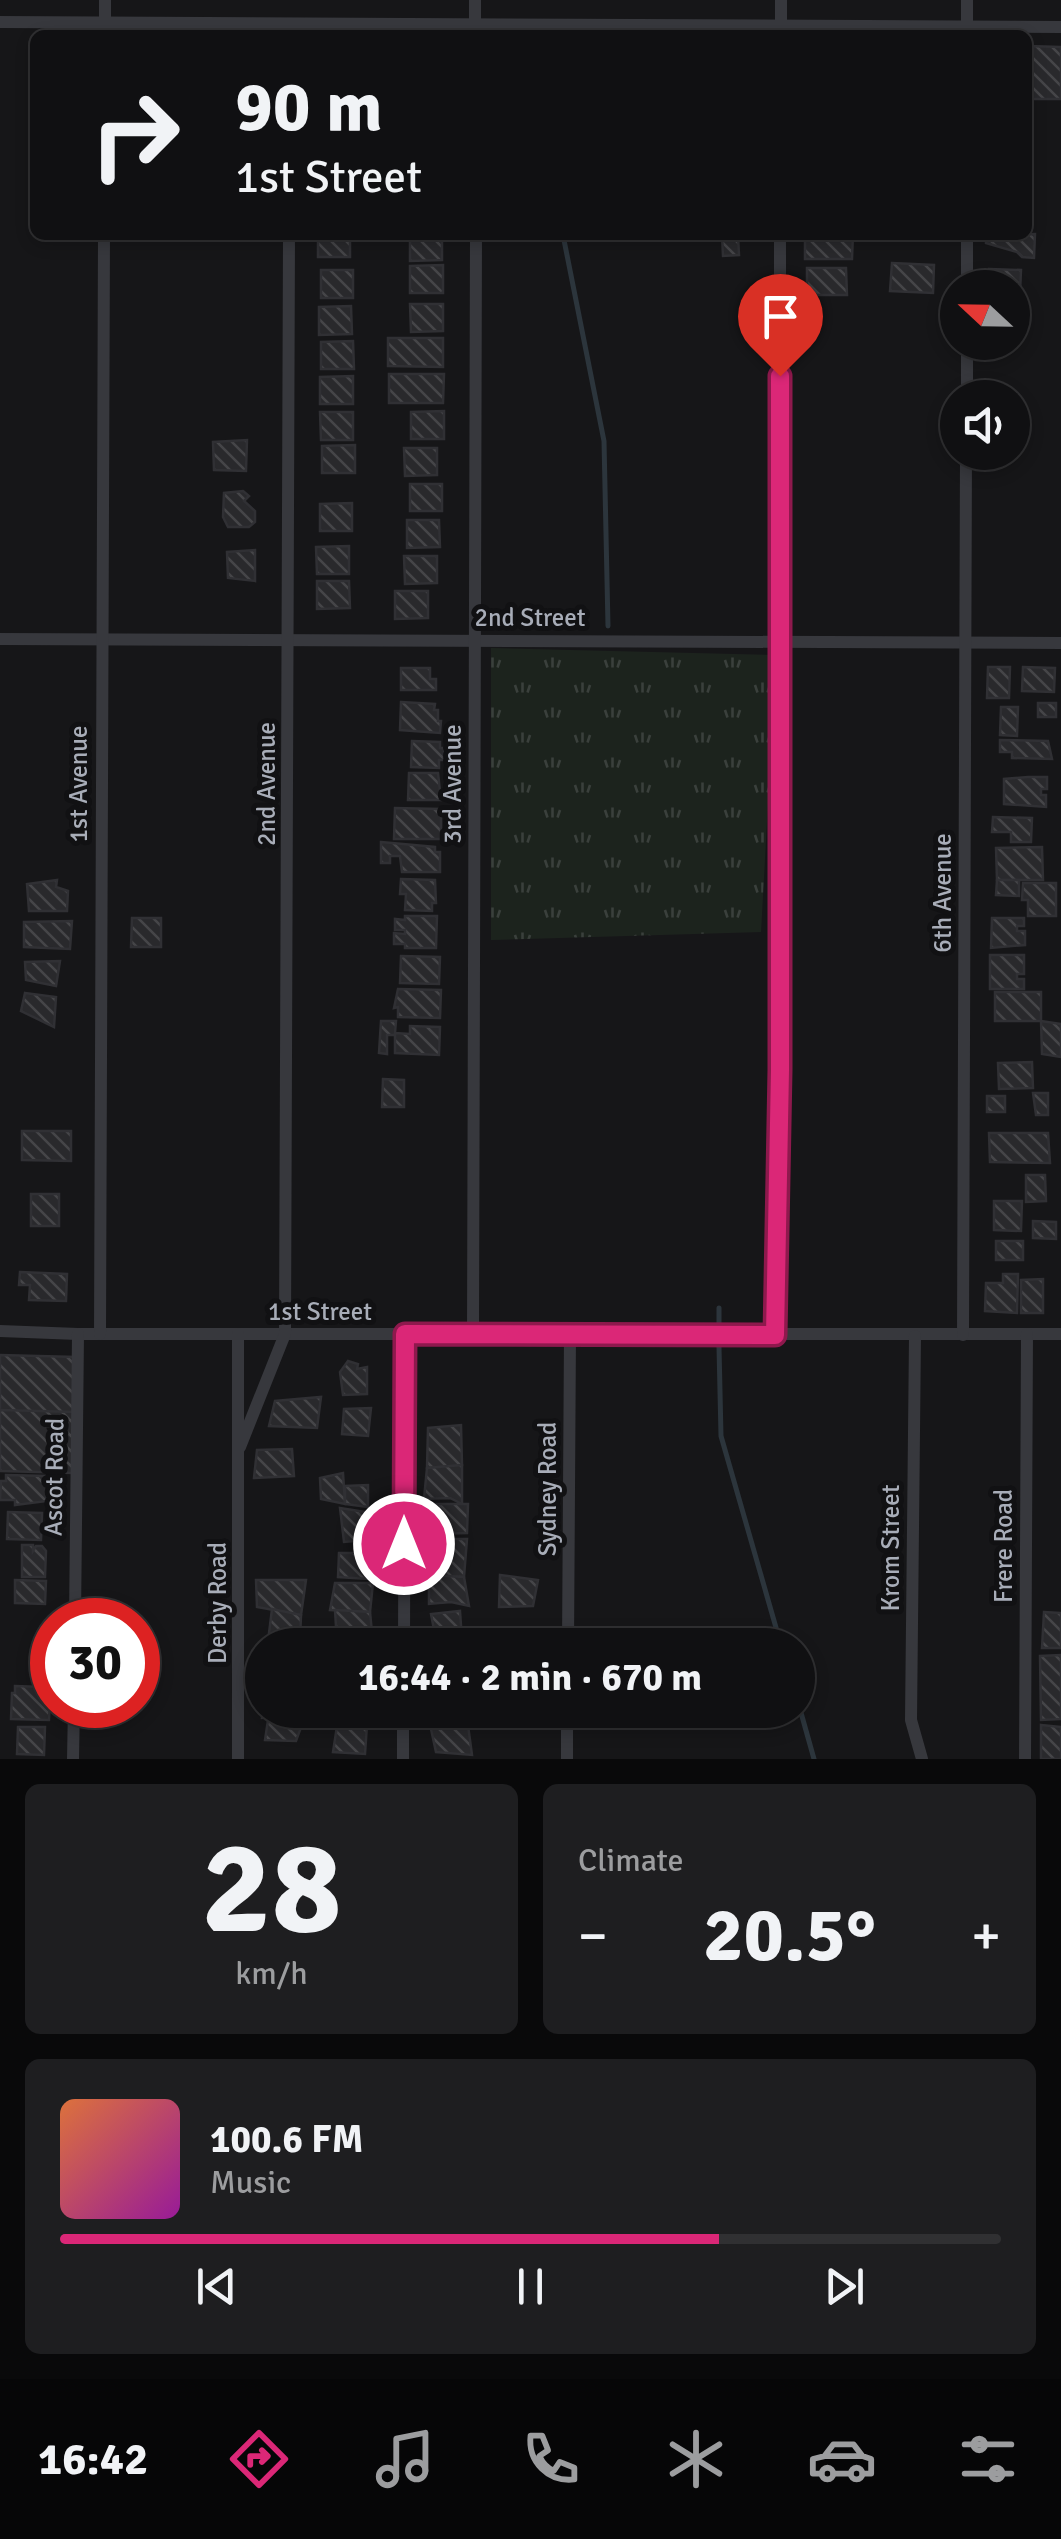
<!DOCTYPE html>
<html lang="en">
<head>
<meta charset="utf-8">
<style>
  body { margin:0; font-family:Signika,sans-serif; background:#1e1e20; color:#f1f3f6; height:100vh; display:flex; flex-direction:column; font-size:38px; white-space:nowrap }
  * { box-sizing:border-box; margin:0 }
  p { font-size:32px; color:#9c9d9f }
  .icon { flex:none; width:55px; height:55px; fill:none; stroke:currentColor; stroke-width:2; stroke-linecap:round; stroke-linejoin:round }
  .map { position:relative; height:1759px; overflow:hidden }
  .details { display:flex; flex-direction:column; gap:25px; padding:25px; background:#09090a; flex:1 }
  .details>* { flex:none }
  .top-card { position:absolute; left:30px; top:30px; width:1002px; height:210px; border-radius:15px; box-shadow:0 5px 15px #0003,0 0 0 2px #303032; background:#101012; color:#f1f3f6; overflow:hidden }
  .needle { width:65px; rotate:292deg }
  .tools { position:absolute; left:940px; top:270px; display:grid; gap:20px }
  .tools a { display:grid; place-items:center; width:90px; height:90px; border-radius:50%; background:#101012; box-shadow:0 5px 15px #0003,0 0 0 2px #303032; font-size:50px }
  .speed { position:absolute; left:30px; top:1598px; display:flex; gap:20px; font-size:50px; font-weight:700; text-align:center }
  .speed>* { display:grid; place-content:center; width:130px; height:130px; border-radius:50%; background:#101012; box-shadow:0 5px 15px #0003,0 0 0 2px #303032; line-height:1 }
  .speed .limit { border:15px solid #d22; background:#fff; color:#111 }
  .pin { position:absolute; display:grid; place-items:center; width:85px; height:85px; color:#fff; margin:-102px -42px; border-radius:50% 50% 50% 0; rotate:-45deg; box-shadow:0 0 10px #0007 }
  .pin .icon { rotate:45deg }
  .me { position:absolute; width:110px; margin:-55px; rotate:0deg; stroke-linejoin:round; filter:drop-shadow(0 0 8px #0008) }
  .turn { display:flex; align-items:center; gap:35px; height:210px; padding:0 40px; font-size:45px }
  .turn .icon { width:130px; height:130px; stroke-width:2.5 }
  .turn b { display:block; font-size:70px; line-height:85px }
  .big { font-size:75px; font-weight:700; line-height:1.1 }
  .details .card { flex:1; display:flex; flex-direction:column; justify-content:center; gap:15px; min-width:0; padding:0 35px; border-radius:15px; background:#1e1e20 }
  .details .dial { align-items:center; gap:0 }
  .dial b { font-size:130px; line-height:1 }
  .song { display:flex; align-items:center; gap:30px }
  .cover { width:120px; height:120px; border-radius:15px; background:linear-gradient(135deg,hsl(20 70% 55%),hsl(300 70% 35%)) }
  .played { height:10px; border-radius:5px; background:linear-gradient(90deg,#db2777 70%,#303032 70%) }
  .keys { display:flex; justify-content:space-around; direction:ltr }
  .heat { display:flex; justify-content:space-between; align-items:center; font-size:55px; direction:ltr }
  .details .tiles { flex:1; display:grid; gap:25px; grid-template-columns:1fr 1fr }
  .card:last-child { grid-column:span 2 }
  .trip { position:absolute; left:245px; top:1628px; width:570px; height:100px; border-radius:50px; background:#101012; box-shadow:0 5px 15px #0003,0 0 0 2px #303032; font-weight:700; line-height:100px; text-align:center }
  .tabs { display:flex; height:160px; justify-content:space-around; align-items:center; background:#060607; color:#9c9d9f }
  .tabs .icon { width:70px; height:70px }
  .tabs .selected { color:#db2777 }
  .tabs b { font-size:45px; color:#f1f3f6 }
  .map>svg:first-child { display:block }
  .grass { fill:url(#grass-tufts) }
  .lines { fill:none; stroke-linecap:round; stroke-linejoin:round }
  .stream { stroke:#2c353c; stroke-width:5 }
  .building { fill:url(#building-back-hatch); stroke:#303034; stroke-width:2.5 }
  .minor { stroke:#37383d; stroke-width:12 }
  .route-casing { stroke:#8e194d; stroke-width:25 }
  .route { stroke:#db2777; stroke-width:18 }
  .labels { text-anchor:middle; dominant-baseline:central; stroke-width:10; stroke-linejoin:round; paint-order:stroke }
  .street-label { font-size:25px; fill:#a8adb8; stroke:#111113 }
</style>
</head>
<body>
<div class="map">
<svg width="1061" height="1759" viewBox="0 0 1061 1759">
  <defs>
    <pattern id="grass-tufts" width="24" height="20" patternUnits="userSpaceOnUse" patternTransform="scale(2.5)"><rect width="24" height="20" fill="#1c231d"/><path d="M3 7l-1-3M5 7V3M7 7l1-3M15 17l-1-3M17 17v-4M19 17l1-3" fill="none" stroke="#3a403c"/></pattern>
    <pattern id="building-back-hatch" width="6" height="6" patternUnits="userSpaceOnUse" patternTransform="scale(2.5)"><rect width="6" height="6" fill="#29292c"/><path d="M-1 5l2 2M0 0l6 6M5-1l2 2" fill="none" stroke="#454548"/></pattern>
  </defs>
  <rect width="100%" height="100%" fill="#161618"/>
  <polygon class="grass" points="491,648 776,655 761,932 491,940"/>
  <g class="lines">
    <g class="stream">
      <polyline points="563,235 604,441 608,626"/>
      <polyline points="719,1308 719,1323"/>
      <polyline points="719,1347 721,1436 781,1645"/>
      <polyline points="798,1702 814,1759"/>
    </g>
  </g>
  <g class="building">
    <polygon points="1028,46 1061,47 1061,99 1028,99"/>
    <polygon points="1035,234 1034,258 1022,257 1017,252 986,243 986,235"/>
    <rect x="318" y="235" width="32" height="22"/>
    <polygon points="410,235 442,235 442,260 410,261"/>
    <polygon points="722,235 738,235 739,255 723,256"/>
    <polygon points="805,235 853,235 852,259 805,259"/>
    <polygon points="892,263 934,265 933,293 890,291"/>
    <polygon points="443,265 443,293 410,293 410,266"/>
    <polygon points="807,268 846,268 847,295 807,295"/>
    <polygon points="989,269 1021,270 1020,293 1012,293 1012,288 989,288"/>
    <rect x="321" y="270" width="32" height="28"/>
    <polygon points="410,304 443,304 443,331 411,332"/>
    <polygon points="351,306 352,334 319,335 319,307"/>
    <polygon points="388,338 443,338 443,367 388,366"/>
    <polygon points="353,341 354,369 321,369 321,342"/>
    <polygon points="389,374 444,374 443,403 389,403"/>
    <polygon points="353,376 353,404 320,404 320,377"/>
    <polygon points="444,411 444,439 411,439 411,412"/>
    <polygon points="320,412 353,412 353,440 321,440"/>
    <polygon points="247,440 246,471 214,470 213,442"/>
    <polygon points="355,445 355,473 322,473 322,446"/>
    <polygon points="404,448 437,448 437,475 405,476"/>
    <rect x="410" y="484" width="32" height="27"/>
    <polygon points="243,491 249,496 244,501 255,511 255,522 249,527 228,527 223,517 224,493"/>
    <polygon points="352,503 352,531 320,531 320,504"/>
    <polygon points="407,520 439,520 440,547 407,548"/>
    <polygon points="349,546 349,574 317,574 316,547"/>
    <polygon points="255,550 255,581 228,578 227,552"/>
    <polygon points="404,556 437,556 437,583 405,584"/>
    <polygon points="317,581 349,581 350,608 317,609"/>
    <polygon points="395,591 428,591 428,618 395,619"/>
    <polygon points="988,667 1010,667 1009,698 987,698"/>
    <polygon points="1023,667 1055,668 1054,692 1022,691"/>
    <polygon points="401,668 430,668 430,679 436,679 436,690 401,690"/>
    <polygon points="401,702 435,704 434,710 438,710 438,721 441,721 440,733 400,730"/>
    <rect x="1038" y="703" width="18" height="14"/>
    <polygon points="1001,707 1018,707 1017,736 1000,735"/>
    <polygon points="1000,740 1048,741 1052,759 1012,758 1012,752 1000,752"/>
    <polygon points="412,741 440,742 440,748 444,748 444,760 439,760 439,768 411,767"/>
    <polygon points="409,773 438,773 441,800 408,800"/>
    <polygon points="1028,777 1047,777 1047,789 1041,789 1041,795 1046,795 1046,807 1004,804 1004,779"/>
    <polygon points="395,808 441,809 441,839 394,839"/>
    <polygon points="993,817 1032,818 1031,842 1011,842 1011,832 992,832"/>
    <polygon points="381,842 435,847 435,852 440,852 440,872 402,872 400,856 390,856 390,863 381,863"/>
    <polygon points="1042,847 1043,880 997,880 996,848"/>
    <polygon points="401,879 435,880 436,903 432,903 432,911 405,910 406,894 400,894"/>
    <polygon points="57,880 56,887 68,891 67,911 29,911 27,884"/>
    <polygon points="997,880 1019,880 1019,896 996,895"/>
    <polygon points="1023,883 1056,883 1056,916 1028,916 1028,900 1022,900"/>
    <polygon points="405,916 437,916 436,948 405,948 405,944 394,944 394,933 405,934 405,930 395,930 395,919 405,920"/>
    <polygon points="132,918 161,918 161,947 131,947"/>
    <polygon points="992,918 1024,918 1024,926 1017,926 1017,931 1025,931 1025,945 991,948"/>
    <polygon points="72,921 70,949 24,947 24,922"/>
    <polygon points="990,955 1024,955 1024,974 1017,974 1017,979 1024,979 1024,989 990,989"/>
    <polygon points="401,956 440,957 439,984 400,983"/>
    <polygon points="60,961 56,986 26,980 25,962"/>
    <polygon points="398,989 441,990 440,1018 398,1017 398,1007 394,1008"/>
    <rect x="995" y="992" width="46" height="29"/>
    <polygon points="25,993 56,997 54,1027 21,1011"/>
    <polygon points="381,1021 396,1021 395,1033 410,1034 410,1026 440,1027 439,1055 395,1053 395,1035 387,1035 387,1054 379,1053"/>
    <polygon points="1041,1021 1061,1024 1061,1057 1042,1054"/>
    <polygon points="1032,1062 1033,1088 999,1089 998,1063"/>
    <polygon points="383,1079 404,1080 404,1107 382,1107"/>
    <polygon points="1033,1093 1048,1093 1048,1115 1036,1115"/>
    <rect x="987" y="1096" width="18" height="16"/>
    <polygon points="22,1131 71,1131 71,1161 22,1160"/>
    <polygon points="989,1133 1048,1133 1050,1163 990,1162"/>
    <polygon points="1026,1175 1045,1175 1046,1201 1026,1202"/>
    <rect x="31" y="1194" width="28" height="32"/>
    <polygon points="994,1201 1022,1201 1021,1231 994,1230"/>
    <polygon points="1033,1221 1056,1222 1056,1239 1033,1238"/>
    <rect x="996" y="1241" width="27" height="19"/>
    <polygon points="20,1272 67,1274 66,1301 29,1300 30,1285 19,1285"/>
    <polygon points="1003,1274 1018,1274 1017,1313 985,1311 986,1283 1003,1283"/>
    <polygon points="1043,1279 1043,1313 1021,1313 1021,1280"/>
    <polygon points="0,1355 76,1357 75,1412 0,1433"/>
    <polygon points="348,1361 358,1364 357,1369 367,1367 367,1394 343,1395 340,1372"/>
    <polygon points="321,1397 317,1428 269,1426 275,1401"/>
    <polygon points="371,1408 368,1436 342,1434 344,1409"/>
    <polygon points="0,1410 75,1412 73,1473 0,1471"/>
    <polygon points="461,1425 462,1465 427,1468 428,1428"/>
    <polygon points="292,1449 294,1476 254,1478 257,1450"/>
    <polygon points="462,1465 462,1504 450,1498 424,1499 427,1468"/>
    <polygon points="343,1473 345,1504 321,1499 320,1478"/>
    <polygon points="6,1475 47,1476 47,1501 15,1505 15,1500 0,1500 1,1481 6,1481"/>
    <polygon points="368,1485 368,1507 345,1504 345,1486"/>
    <polygon points="435,1504 468,1504 467,1533 433,1534"/>
    <polygon points="340,1508 372,1513 367,1540 344,1542"/>
    <polygon points="8,1512 42,1513 41,1540 7,1539"/>
    <polygon points="431,1539 467,1539 464,1577 429,1575"/>
    <polygon points="22,1545 33,1545 33,1551 36,1546 42,1546 46,1551 45,1577 22,1577"/>
    <polygon points="339,1553 367,1553 368,1579 338,1577"/>
    <polygon points="429,1575 464,1577 469,1606 451,1602 429,1604"/>
    <polygon points="500,1575 538,1580 533,1606 499,1607"/>
    <polygon points="15,1580 46,1581 45,1604 15,1603"/>
    <polygon points="256,1580 306,1580 301,1615 257,1607"/>
    <polygon points="335,1583 373,1583 370,1612 330,1610"/>
    <polygon points="272,1609 301,1615 300,1641 268,1641"/>
    <polygon points="335,1610 370,1612 373,1643 337,1643"/>
    <polygon points="460,1611 462,1640 436,1640 431,1614"/>
    <polygon points="1044,1612 1061,1613 1061,1648 1042,1648"/>
    <rect x="253" y="1653" width="9" height="31"/>
    <polygon points="1061,1655 1061,1719 1041,1720 1040,1656"/>
    <polygon points="15,1686 43,1687 43,1700 50,1700 49,1720 11,1719 12,1693 15,1693"/>
    <polygon points="263,1710 311,1710 311,1715 262,1718"/>
    <polygon points="432,1710 467,1710 467,1718 429,1720"/>
    <polygon points="467,1718 472,1755 436,1752 429,1720"/>
    <polygon points="268,1720 303,1722 296,1741 265,1740"/>
    <polygon points="367,1725 365,1754 333,1752 337,1726"/>
    <polygon points="1041,1725 1061,1727 1061,1759 1041,1759"/>
    <polygon points="18,1727 45,1727 44,1755 17,1754"/>
  </g>
  <g class="lines">
    <g class="minor">
      <polyline points="0,22 1061,27"/>
      <polyline points="967,33 967,0"/>
      <polyline points="105,35 105,0"/>
      <polyline points="475,35 475,0"/>
      <polyline points="781,35 781,0"/>
      <polyline points="967,288 967,235"/>
      <polyline points="967,398 967,342"/>
      <polyline points="0,639 1061,643"/>
      <polyline points="0,1331 78,1334 1061,1334"/>
      <polyline points="100,1334 104,235"/>
      <polyline points="473,1334 476,235"/>
      <polyline points="775,1335 780,957 780,235"/>
      <polyline points="963,1335 966,452"/>
      <polyline points="915,1336 911,1720 922,1759"/>
      <polyline points="240,1447 285,1334 289,235"/>
      <polyline points="75,1620 78,1334"/>
      <polyline points="404,1645 405,1334"/>
      <polyline points="568,1645 570,1334"/>
      <polyline points="73,1759 74,1705"/>
      <polyline points="238,1759 238,1334"/>
      <polyline points="403,1759 403,1710"/>
      <polyline points="567,1759 567,1710"/>
      <polyline points="1025,1759 1027,1334"/>
    </g>
  </g>
  <g class="lines">
    <g class="route-casing">
      <polyline id="route" points="404,1544 405,1334 775,1335 780,1070 780,376"/>
    </g>
    <use href="#route" class="route"/>
  </g>
  <g class="labels">
    <g class="street-label">
      <text x="530" y="617">2nd Street</text>
      <text transform="translate(78 784) rotate(-90)">1st Avenue</text>
      <text transform="translate(266 784) rotate(-90)">2nd Avenue</text>
      <text transform="translate(452 784) rotate(-90)">3rd Avenue</text>
      <text transform="translate(942 893) rotate(-90)">6th Avenue</text>
      <text x="320" y="1311">1st Street</text>
      <text transform="translate(54 1477) rotate(-89)">Ascot Road</text>
      <text transform="translate(547 1489) rotate(-90)">Sydney Road</text>
      <text transform="translate(1003 1546) rotate(-90)">Frere Road</text>
      <text transform="translate(890 1548) rotate(-90)">Krom Street</text>
      <text transform="translate(217 1603) rotate(-90)">Derby Road</text>
    </g>
  </g>
</svg>
<div class="tools">
<a><svg class="needle" viewBox="-14 -14 28 28"><path d="M0-13l5 13h-10z" fill="#e53935"/><path d="M0 13l5-13h-10z" fill="#9c9d9f"/></svg></a>
<a><svg class="icon" aria-label="sound" viewBox="0 0 24 24"><path d="M4 9h4l5-4v14l-5-4H4zM17 9q2 3 0 6"/></svg></a>
</div>
<div class="speed"><div class="limit">30</div></div>
<div class="pin" style="left:780px;top:376px;background:#d93025"><svg class="icon" aria-label="arrive" viewBox="0 0 24 24"><path d="M6 21V4h12l-3 4 3 4H6"/></svg></div>
<svg class="me" style="left:404px;top:1544px" viewBox="-20 -20 40 40"><circle r="17" fill="#db2777" stroke="#fff" stroke-width="3"/><path d="M0-11L8 9 0 5-8 9z" fill="#fff"/></svg>
<div class="trip">16:44 · 2 min · 670 m</div>
<div class="top-card">
<div class="turn"><svg class="icon" aria-label="right" viewBox="0 0 24 24"><path d="M7 20v-9h11M14 6l5 5-5 5"/></svg><div><b>90 m</b>1st Street</div></div>
</div>
</div>
<section class="details">
<div class="tiles">
<div class="card dial"><b>28</b><p>km/h</p></div>
<div class="card"><p>Climate</p>
<div class="heat"><a>−</a><b class="big">20.5°</b><a>+</a></div>
</div>
<div class="card">
<div class="song"><i class="cover"></i><div><b>100.6 FM</b><p>Music</p></div></div>
<div class="played"></div>
<div class="keys"><svg class="icon" aria-label="previous" viewBox="0 0 24 24"><path d="M18 5L8 12l10 7zM5 5v14"/></svg><svg class="icon" aria-label="pause" viewBox="0 0 24 24"><path d="M8 5v14M16 5v14"/></svg><svg class="icon" aria-label="next" viewBox="0 0 24 24"><path d="M6 5l10 7-10 7zM19 5v14"/></svg></div>
</div>
</div>
</section>
<nav class="tabs">
<b>16:42</b>
<svg class="icon selected" aria-label="directions" viewBox="0 0 24 24"><path d="M12 3l9 9-9 9-9-9zM9 14v-3h6M13 9l2 2-2 2"/></svg>
<svg class="icon" aria-label="music" viewBox="0 0 24 24"><path d="M9 18V5l10-2v13"/><circle cx="6" cy="18" r="3"/><circle cx="16" cy="16" r="3"/></svg>
<svg class="icon" aria-label="phone" viewBox="0 0 24 24"><path d="M5 4h4l2 5-3 2q2 4 5 5l2-3 5 2v4C11 20 4 13 5 4z"/></svg>
<svg class="icon" aria-label="climate" viewBox="0 0 24 24"><path d="M12 3v18M4 7l16 10M4 17L20 7"/></svg>
<svg class="icon" aria-label="car" viewBox="0 0 24 24"><path d="M5 17H2v-5l4-1 3-4h7l3 4 3 1v5h-3M9 17h6M6 11h13"/><circle cx="7" cy="17" r="2"/><circle cx="17" cy="17" r="2"/></svg>
<svg class="icon" aria-label="filters" viewBox="0 0 24 24"><path d="M4 7h16M4 17h16"/><circle cx="9" cy="7" r="2"/><circle cx="15" cy="17" r="2"/></svg>
</nav>
</body>
</html>
